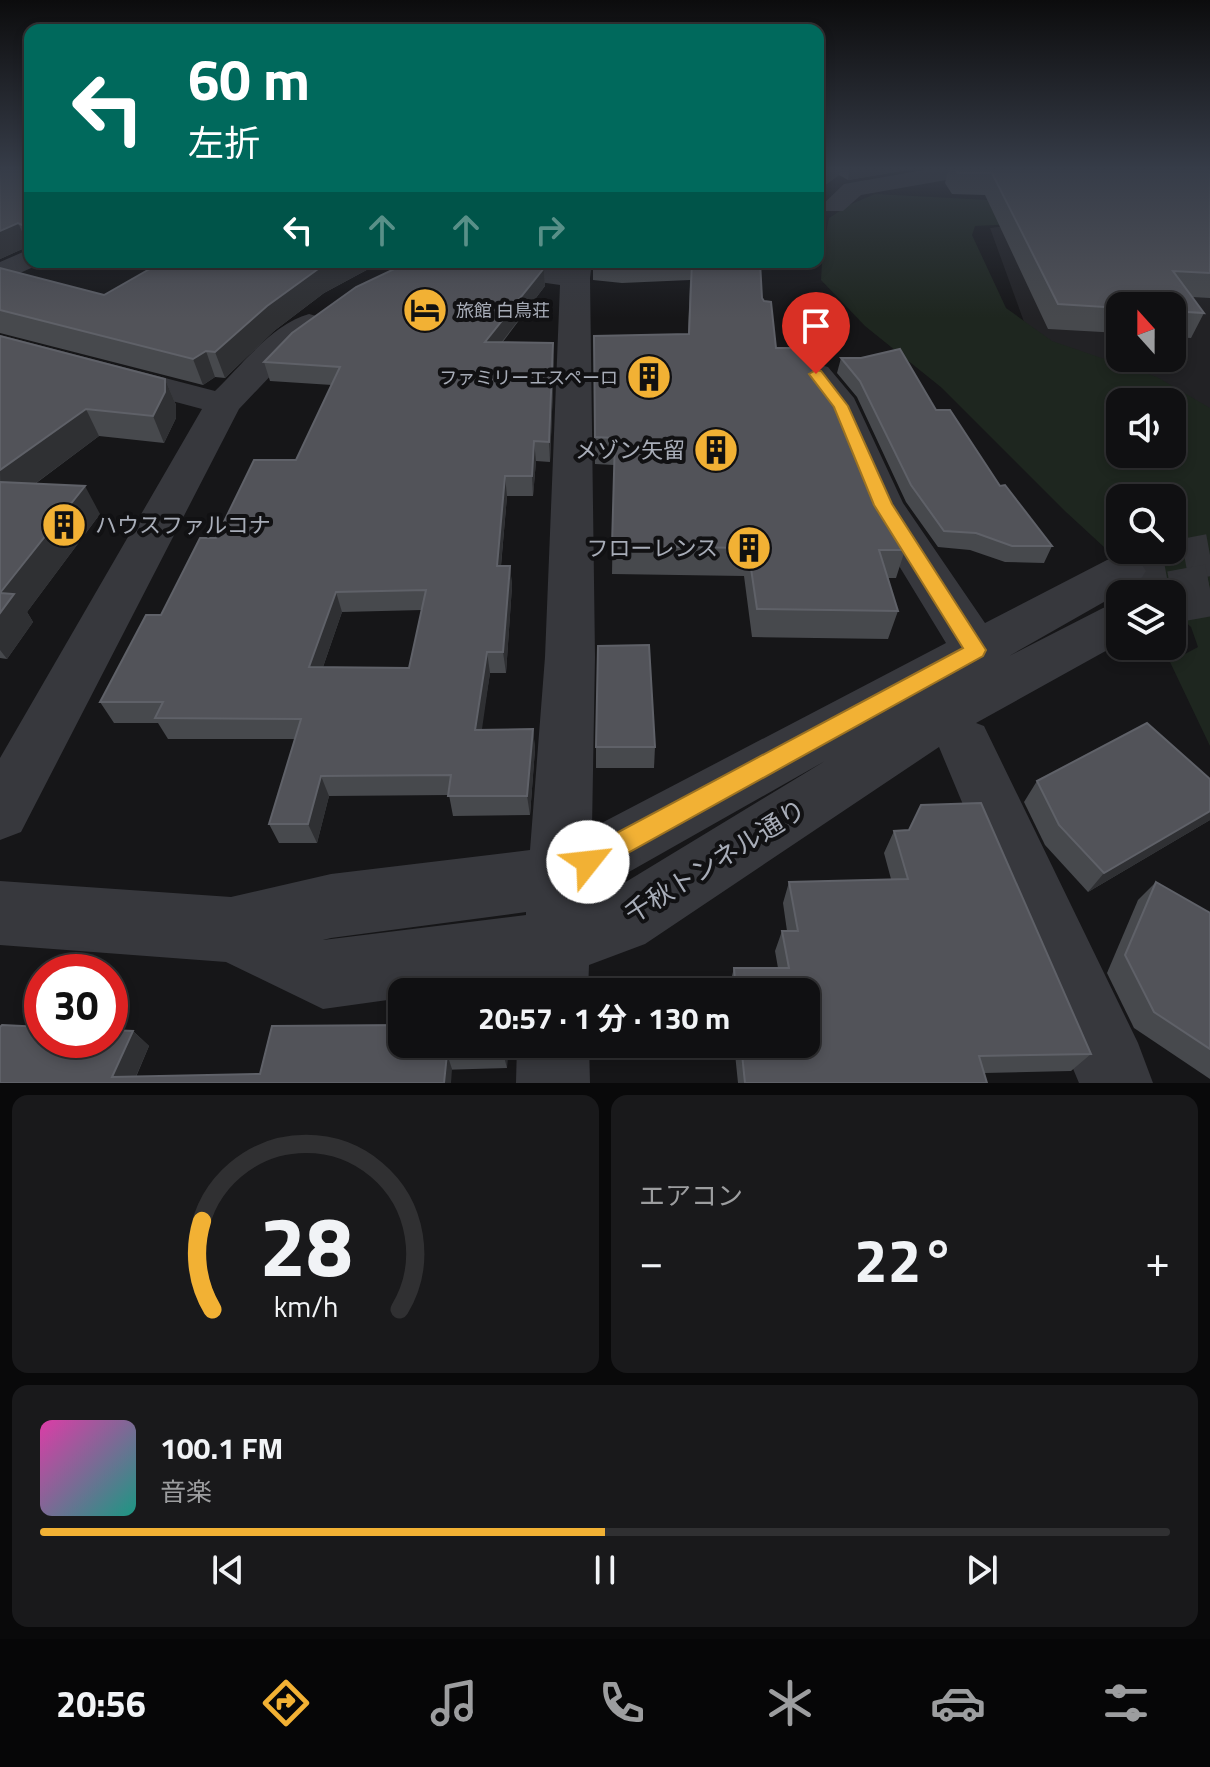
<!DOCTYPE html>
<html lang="ja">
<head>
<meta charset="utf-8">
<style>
  body { margin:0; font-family:"Titillium Web","Noto Sans JP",sans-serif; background:#19191b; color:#f1f3f6; height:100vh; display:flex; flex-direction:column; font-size:30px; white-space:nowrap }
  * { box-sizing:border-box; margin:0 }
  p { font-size:26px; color:#9c9d9f }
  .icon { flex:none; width:44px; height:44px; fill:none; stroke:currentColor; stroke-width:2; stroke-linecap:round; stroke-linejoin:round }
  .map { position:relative; height:1083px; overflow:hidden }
  .drawer { display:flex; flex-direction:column; gap:12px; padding:12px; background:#09090a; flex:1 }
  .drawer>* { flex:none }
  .top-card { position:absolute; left:24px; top:24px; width:800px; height:244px; border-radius:16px; box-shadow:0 4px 12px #0003,0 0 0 2px #303032; background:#00695c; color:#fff; overflow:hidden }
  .needle { width:52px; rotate:339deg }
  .buttons { position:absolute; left:1106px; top:292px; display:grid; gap:16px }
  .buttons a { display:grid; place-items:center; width:80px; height:80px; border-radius:16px; background:#101012; box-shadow:0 4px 12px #0003,0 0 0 2px #303032; font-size:40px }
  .speed { position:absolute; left:24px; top:954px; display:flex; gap:16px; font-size:40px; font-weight:700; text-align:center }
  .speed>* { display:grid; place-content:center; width:104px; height:104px; border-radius:50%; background:#101012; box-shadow:0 4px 12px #0003,0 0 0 2px #303032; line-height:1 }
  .speed .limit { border:12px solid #d22; background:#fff; color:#111 }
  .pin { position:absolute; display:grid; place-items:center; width:68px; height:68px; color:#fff; margin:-82px -34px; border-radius:50% 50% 50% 0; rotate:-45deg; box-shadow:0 0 8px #0007 }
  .pin .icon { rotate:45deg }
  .me { position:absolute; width:88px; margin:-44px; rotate:61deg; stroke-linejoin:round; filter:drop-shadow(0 0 6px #0008) }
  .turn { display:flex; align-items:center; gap:28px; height:168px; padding:0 32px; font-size:36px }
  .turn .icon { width:104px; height:104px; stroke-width:2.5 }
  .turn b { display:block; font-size:56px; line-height:68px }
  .lanes { display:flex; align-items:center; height:76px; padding:0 32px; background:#0003; justify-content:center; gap:40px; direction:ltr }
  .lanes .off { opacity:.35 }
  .big { font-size:60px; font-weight:700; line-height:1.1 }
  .drawer .tile { flex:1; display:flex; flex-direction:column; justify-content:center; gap:12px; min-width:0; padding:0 28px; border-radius:16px; background:#19191b }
  .drawer .dial { align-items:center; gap:0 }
  .dial svg { height:208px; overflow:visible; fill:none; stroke:#303032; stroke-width:7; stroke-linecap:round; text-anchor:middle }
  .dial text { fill:#f1f3f6; stroke:none }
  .song { display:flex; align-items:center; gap:24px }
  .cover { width:96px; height:96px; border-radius:12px; background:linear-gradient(135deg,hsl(320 70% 55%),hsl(170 70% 35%)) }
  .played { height:8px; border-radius:4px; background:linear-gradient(90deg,#f2b134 50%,#303032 50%) }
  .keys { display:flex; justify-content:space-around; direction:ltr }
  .heat { display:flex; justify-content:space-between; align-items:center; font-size:44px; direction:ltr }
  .drawer .tiles { flex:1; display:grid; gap:12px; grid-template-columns:1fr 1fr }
  .tile:last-child { grid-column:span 2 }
  .trip { position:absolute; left:388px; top:978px; width:432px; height:80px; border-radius:16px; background:#101012; box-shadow:0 4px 12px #0003,0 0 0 2px #303032; font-weight:700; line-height:80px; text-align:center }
  .menu { display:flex; height:128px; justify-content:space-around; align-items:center; background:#060607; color:#9c9d9f }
  .menu .icon { width:56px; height:56px }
  .menu .selected { color:#f2b134 }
  .menu b { font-size:36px; color:#f1f3f6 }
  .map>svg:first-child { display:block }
  .built { fill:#222225; fill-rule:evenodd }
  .green { fill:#1e261f; fill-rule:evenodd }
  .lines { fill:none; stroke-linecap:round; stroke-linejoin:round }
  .minor-tunnel-far1 { stroke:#333438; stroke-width:42; stroke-dasharray:42 21; stroke-linecap:butt }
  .minor-tunnel { stroke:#333438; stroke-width:52; stroke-dasharray:52 26; stroke-linecap:butt }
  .minor { fill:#37383d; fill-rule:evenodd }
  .wall { fill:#47494d; fill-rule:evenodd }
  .shaded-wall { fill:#2f3033 }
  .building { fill:#525359; stroke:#5f6168; stroke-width:2; fill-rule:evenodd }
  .route { fill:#f2b134; stroke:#9d7322; stroke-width:2 }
  .labels { text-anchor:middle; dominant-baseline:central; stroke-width:8; stroke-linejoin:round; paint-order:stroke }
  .far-poi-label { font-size:18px; fill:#a8adb8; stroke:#111113; text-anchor:start }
  .poi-label { font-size:22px; fill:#a8adb8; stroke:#111113; text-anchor:end }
  .near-street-label { font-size:26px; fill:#a8adb8; stroke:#111113 }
</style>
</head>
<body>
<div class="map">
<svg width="1210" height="1083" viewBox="0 0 1210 1083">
  <rect width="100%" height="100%" fill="#161618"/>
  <path class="built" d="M1023 224 1210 232V455L1172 402 1028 333 990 228ZM1120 306H1172V358H1120Z"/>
  <path class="green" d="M875 194 1084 205 1043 223 975 226 972 235 1006 308 1052 341 1157 377 1210 408V746L1170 662 1198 647 1191 627 1172 610V594H1155L1066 512 942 388 865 326 821 280 823 247 829 218 849 205ZM1120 402H1172V454H1120ZM1120 498H1172V550H1120Z"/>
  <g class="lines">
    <g class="minor-tunnel-far1">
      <polyline points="1123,571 1210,555"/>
      <polyline points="1205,591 1210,590"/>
    </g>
    <polyline class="minor-tunnel" points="1172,597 1210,590"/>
    <g class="minor">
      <polygon points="941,167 1012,167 1020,173 1016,178 1008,180 952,179 861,195 843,211 825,211 821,206 844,184"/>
      <polygon points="30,249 30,262 42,262 40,264 0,282 0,262"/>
      <path d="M475 262H517L562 268 564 262H592L590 278 595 657 592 828 946 643 862 505 823 407 799 374 804 367 816 364 828 367 854 398 903 503 985 623 1107 560 1123 555 1139 560 1146 571 1139 582 1009 656 1103 608 1120 603V643L976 723 984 726 1138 1043 1153 1083H1079L939 747 645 944 589 965 588 992H520V982L446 992H402V998L323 1009 226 962 0 945V881L231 897 331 874 530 850 545 657 560 285 476 273 471 267ZM825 761 606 894 590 899V894ZM526 912V915L323 940 331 938Z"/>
      <path d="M309 314 320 317 325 324 295 350 239 409 21 832 0 840V758L202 409 0 355V335L215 391C242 365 272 324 309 314Z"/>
      <polygon points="517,1044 589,1044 590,1083 516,1083"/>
    </g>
  </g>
  <g class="wall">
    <polygon points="0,167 30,167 30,247 29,246 0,259"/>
    <polygon points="818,167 925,167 848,180 839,175 825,185 818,184"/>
    <polygon points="949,167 1210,167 1210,298 1192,297 1204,313 1191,338 1172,337 1172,306 1120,306 1120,333 1048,329 985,195 952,194 945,183"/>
    <polygon points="539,262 562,262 560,265"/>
    <polygon points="593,262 760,262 762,298 776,348 867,478 905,550 896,578 888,578 898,611 888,639 752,637 744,576 612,574 614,465 595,464 594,336 688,334 690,280 622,283 593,280"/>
    <polygon points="374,266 324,293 274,331 225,378 215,377 203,385 0,333 0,268 104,295"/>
    <path d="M544 268 545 286 502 343 554 362 550 462 536 461 533 496H507L501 566H510L512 586 506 673H490L481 729H533L535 749 530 815 453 816 449 795 329 796 317 843H279L269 824 295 739H168L158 723H114L100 702 161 615 216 538 296 460 332 385 270 381 264 362ZM422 610 409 668 323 667 342 612Z"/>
    <polygon points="0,336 165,379 176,405 176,418 164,443 99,436 35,484 100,514 27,612 33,622 7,659 0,658"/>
    <polygon points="841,358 936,410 1052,546 1044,563 1005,562 970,550 938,547 906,502 857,397 837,373"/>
    <polygon points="596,747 655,747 654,768 596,768"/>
    <polygon points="1210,779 1210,820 1088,892 1045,845 1024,802 1037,781"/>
    <polygon points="894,831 1091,1054 1071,1071 984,1073 987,1083 738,1083 734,1044 806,1044 806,992 729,992 729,987 734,968 778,968 775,951 782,931 787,931 783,903 789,882 891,879 884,853"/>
    <polygon points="1156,882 1210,913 1210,1079 1134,1028 1107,973 1138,900"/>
    <polygon points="133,1031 149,1046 136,1077 260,1074 508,1044 507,1068 0,1083"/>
  </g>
  <g class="shaded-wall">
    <polygon points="818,167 822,167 818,184"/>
    <polygon points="828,167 841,167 839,175 825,185"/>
    <polygon points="850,167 925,167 848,180"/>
    <polygon points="30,222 30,242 22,225"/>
    <polygon points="18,223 29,246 0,259 0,231"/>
    <polygon points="331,262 387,262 374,266 324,293 274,331 225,378 215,352 267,306 318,269"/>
    <polygon points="544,268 545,286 487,361 485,342"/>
    <polygon points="553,343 554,362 550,462 549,442"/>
    <polygon points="206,351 215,377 203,385 193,359"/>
    <polygon points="165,379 176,405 176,418 164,443 153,416"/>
    <polygon points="86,409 99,436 1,509 0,470"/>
    <polygon points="534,441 536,461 533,496 532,476"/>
    <polygon points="505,476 507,496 499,587 497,566"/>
    <polygon points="85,486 100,514 27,612 33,622 7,659 0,650 0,593"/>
    <polygon points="510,566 512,586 506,673 503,652"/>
    <polygon points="336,592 342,612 316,687 309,667"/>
    <polygon points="487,652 490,673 479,750 475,730"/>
    <polygon points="533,729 535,749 530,815 527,796"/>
    <polygon points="321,776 329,796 317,843 308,824"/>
    <polygon points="1210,811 1210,820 1088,892 1104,873"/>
    <polygon points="133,1031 149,1046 133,1083 112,1077"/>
    <polygon points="504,1044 508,1044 507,1068 503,1053"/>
    <polygon points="447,1054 452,1069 451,1083 444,1083"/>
  </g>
  <g class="building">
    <polygon points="0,167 30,167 30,222 22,225 18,223 0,231"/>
    <polygon points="954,167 1210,167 1210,273 1173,271 1204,313 1172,311 1172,306 1120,306 1120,308 1058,304 992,173 958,173"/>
    <polygon points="162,262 331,262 318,269 267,306 215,352 206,351 193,359 0,310 0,268 104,295"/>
    <path d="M409 262H489L544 268 485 342 553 343 549 442 534 441 532 476H505L497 566H510L503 652H487L475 730 533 729 527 796H448L451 775 321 776 308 824H269L301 719 155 718 163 702H100L146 615H161L200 538H216L254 460H296L340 367 264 362 292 333 356 287ZM426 590 409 668 309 667 336 592Z"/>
    <polygon points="692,262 760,262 762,298 764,301 771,302 776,348 801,348 826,382 867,478 896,525 905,550 879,550 898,611 757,609 748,548 612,546 615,438 595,437 594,336 689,334"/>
    <polygon points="0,336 165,379 165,392 153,416 86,409 0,470"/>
    <polygon points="900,349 936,410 950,410 1000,486 1005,485 1052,546 1012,546 976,533 944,531 911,485 860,381 841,358 861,358"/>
    <polygon points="0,482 85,486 0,593 14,594 0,613"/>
    <polygon points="649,645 655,747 596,747 598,646"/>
    <polygon points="1147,723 1210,779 1210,811 1104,873 1059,825 1037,781"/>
    <polygon points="981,803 1091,1054 979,1056 987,1083 745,1083 741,1044 806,1044 806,992 736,992 734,968 789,968 782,931 798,931 789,882 908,879 894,831 909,830 921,805"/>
    <polygon points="1156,882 1210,913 1210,1049 1154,1012 1125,955"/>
    <polygon points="2,1025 42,1027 42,1040 110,1040 110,1030 133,1031 112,1077 260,1074 272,1026 402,1025 402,1044 504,1044 503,1053 447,1054 444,1083 0,1083 0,1027"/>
  </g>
  <linearGradient id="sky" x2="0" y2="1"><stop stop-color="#0c0c0d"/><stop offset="0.53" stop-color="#363c48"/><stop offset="1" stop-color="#363c48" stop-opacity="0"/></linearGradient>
  <rect width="1210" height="318" fill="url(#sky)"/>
  <polygon class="route" points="816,370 821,371 848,406 892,504 986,650 983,656 597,870 588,874 579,870 575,862 579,853 963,648 874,505 834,407 809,374"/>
  <defs>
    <g id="hotel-disc" transform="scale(2.3)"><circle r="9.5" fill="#f2b134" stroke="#111113"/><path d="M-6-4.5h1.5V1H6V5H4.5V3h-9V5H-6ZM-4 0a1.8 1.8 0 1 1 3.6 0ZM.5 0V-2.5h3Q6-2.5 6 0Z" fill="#111"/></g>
    <g id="building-disc" transform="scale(2.3)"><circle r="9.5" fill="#f2b134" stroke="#111113"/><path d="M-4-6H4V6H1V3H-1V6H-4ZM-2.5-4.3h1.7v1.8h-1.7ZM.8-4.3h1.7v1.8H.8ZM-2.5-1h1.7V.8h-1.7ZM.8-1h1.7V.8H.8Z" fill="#111"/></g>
  </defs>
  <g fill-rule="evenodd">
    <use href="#hotel-disc" x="425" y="310"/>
    <use href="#building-disc" x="649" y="377"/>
    <use href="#building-disc" x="716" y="450"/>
    <use href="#building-disc" x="64" y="525"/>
    <use href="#building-disc" x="749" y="548"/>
  </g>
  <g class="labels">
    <g class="far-poi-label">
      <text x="456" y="310">旅館 白鳥荘</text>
      <text x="618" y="377" text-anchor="end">ファミリーエスペーロ</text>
    </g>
    <g class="poi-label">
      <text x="685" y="450">メゾン矢留</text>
      <text x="95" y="525" text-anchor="start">ハウスファルコナ</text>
      <text x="718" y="548">フローレンス</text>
    </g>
    <g class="near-street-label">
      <text transform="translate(715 861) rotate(-32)">千秋トンネル通り</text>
    </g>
  </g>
</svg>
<div class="buttons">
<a><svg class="needle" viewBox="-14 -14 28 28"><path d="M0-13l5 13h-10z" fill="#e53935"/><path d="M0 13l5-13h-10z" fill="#9c9d9f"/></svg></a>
<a><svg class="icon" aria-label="sound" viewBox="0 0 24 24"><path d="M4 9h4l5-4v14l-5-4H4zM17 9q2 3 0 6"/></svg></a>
<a><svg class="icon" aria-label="search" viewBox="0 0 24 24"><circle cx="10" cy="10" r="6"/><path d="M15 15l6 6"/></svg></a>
<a><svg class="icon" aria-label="layers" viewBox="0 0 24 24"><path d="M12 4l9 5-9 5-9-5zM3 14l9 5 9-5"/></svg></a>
</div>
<div class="speed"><div class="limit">30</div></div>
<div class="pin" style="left:816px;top:374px;background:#d93025"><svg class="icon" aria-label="arrive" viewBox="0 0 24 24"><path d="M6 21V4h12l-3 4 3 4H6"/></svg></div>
<svg class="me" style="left:588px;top:862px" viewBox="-20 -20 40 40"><circle r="19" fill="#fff"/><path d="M0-13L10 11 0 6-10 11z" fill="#f2b134"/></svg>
<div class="trip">20:57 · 1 分 · 130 m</div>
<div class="top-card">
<div class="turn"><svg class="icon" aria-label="left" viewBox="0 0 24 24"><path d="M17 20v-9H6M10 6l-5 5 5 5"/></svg><div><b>60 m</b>左折</div></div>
<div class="lanes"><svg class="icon" aria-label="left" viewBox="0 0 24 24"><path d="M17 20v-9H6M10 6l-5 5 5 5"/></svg><svg class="icon off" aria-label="ahead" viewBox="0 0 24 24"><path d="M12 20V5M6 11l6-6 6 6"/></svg><svg class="icon off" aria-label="ahead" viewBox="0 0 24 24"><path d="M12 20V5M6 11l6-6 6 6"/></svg><svg class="icon off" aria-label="right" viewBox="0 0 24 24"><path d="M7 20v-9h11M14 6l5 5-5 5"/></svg></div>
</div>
</div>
<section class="drawer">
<div class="tiles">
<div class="tile dial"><svg viewBox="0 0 100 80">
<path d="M14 69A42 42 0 1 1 86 69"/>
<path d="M14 69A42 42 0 0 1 10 35" stroke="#f2b134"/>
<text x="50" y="56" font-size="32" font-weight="700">28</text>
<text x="50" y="72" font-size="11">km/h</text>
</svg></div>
<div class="tile"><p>エアコン</p>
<div class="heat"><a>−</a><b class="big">22°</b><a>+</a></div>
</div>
<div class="tile">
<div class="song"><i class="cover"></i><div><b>100.1 FM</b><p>音楽</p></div></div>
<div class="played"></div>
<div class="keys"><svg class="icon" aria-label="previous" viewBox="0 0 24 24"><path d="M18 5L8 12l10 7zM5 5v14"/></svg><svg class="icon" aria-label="pause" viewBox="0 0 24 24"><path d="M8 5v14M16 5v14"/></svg><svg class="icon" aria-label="next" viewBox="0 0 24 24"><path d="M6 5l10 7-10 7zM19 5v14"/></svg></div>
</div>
</div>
</section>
<nav class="menu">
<b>20:56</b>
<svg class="icon selected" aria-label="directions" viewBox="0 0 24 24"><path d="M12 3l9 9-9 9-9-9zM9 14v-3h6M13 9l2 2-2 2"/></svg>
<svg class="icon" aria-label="music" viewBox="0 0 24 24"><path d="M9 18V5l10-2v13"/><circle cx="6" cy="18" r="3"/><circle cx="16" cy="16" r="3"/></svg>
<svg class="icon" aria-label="phone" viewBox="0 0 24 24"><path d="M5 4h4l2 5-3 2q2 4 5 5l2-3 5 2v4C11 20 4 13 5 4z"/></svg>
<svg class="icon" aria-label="climate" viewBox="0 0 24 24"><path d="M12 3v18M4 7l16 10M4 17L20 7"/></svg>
<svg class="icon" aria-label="car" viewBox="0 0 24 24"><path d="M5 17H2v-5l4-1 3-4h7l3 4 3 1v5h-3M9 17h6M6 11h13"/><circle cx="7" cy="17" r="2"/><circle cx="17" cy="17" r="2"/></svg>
<svg class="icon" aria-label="filters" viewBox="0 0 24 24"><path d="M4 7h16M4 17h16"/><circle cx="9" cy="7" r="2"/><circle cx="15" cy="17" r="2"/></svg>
</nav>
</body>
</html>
